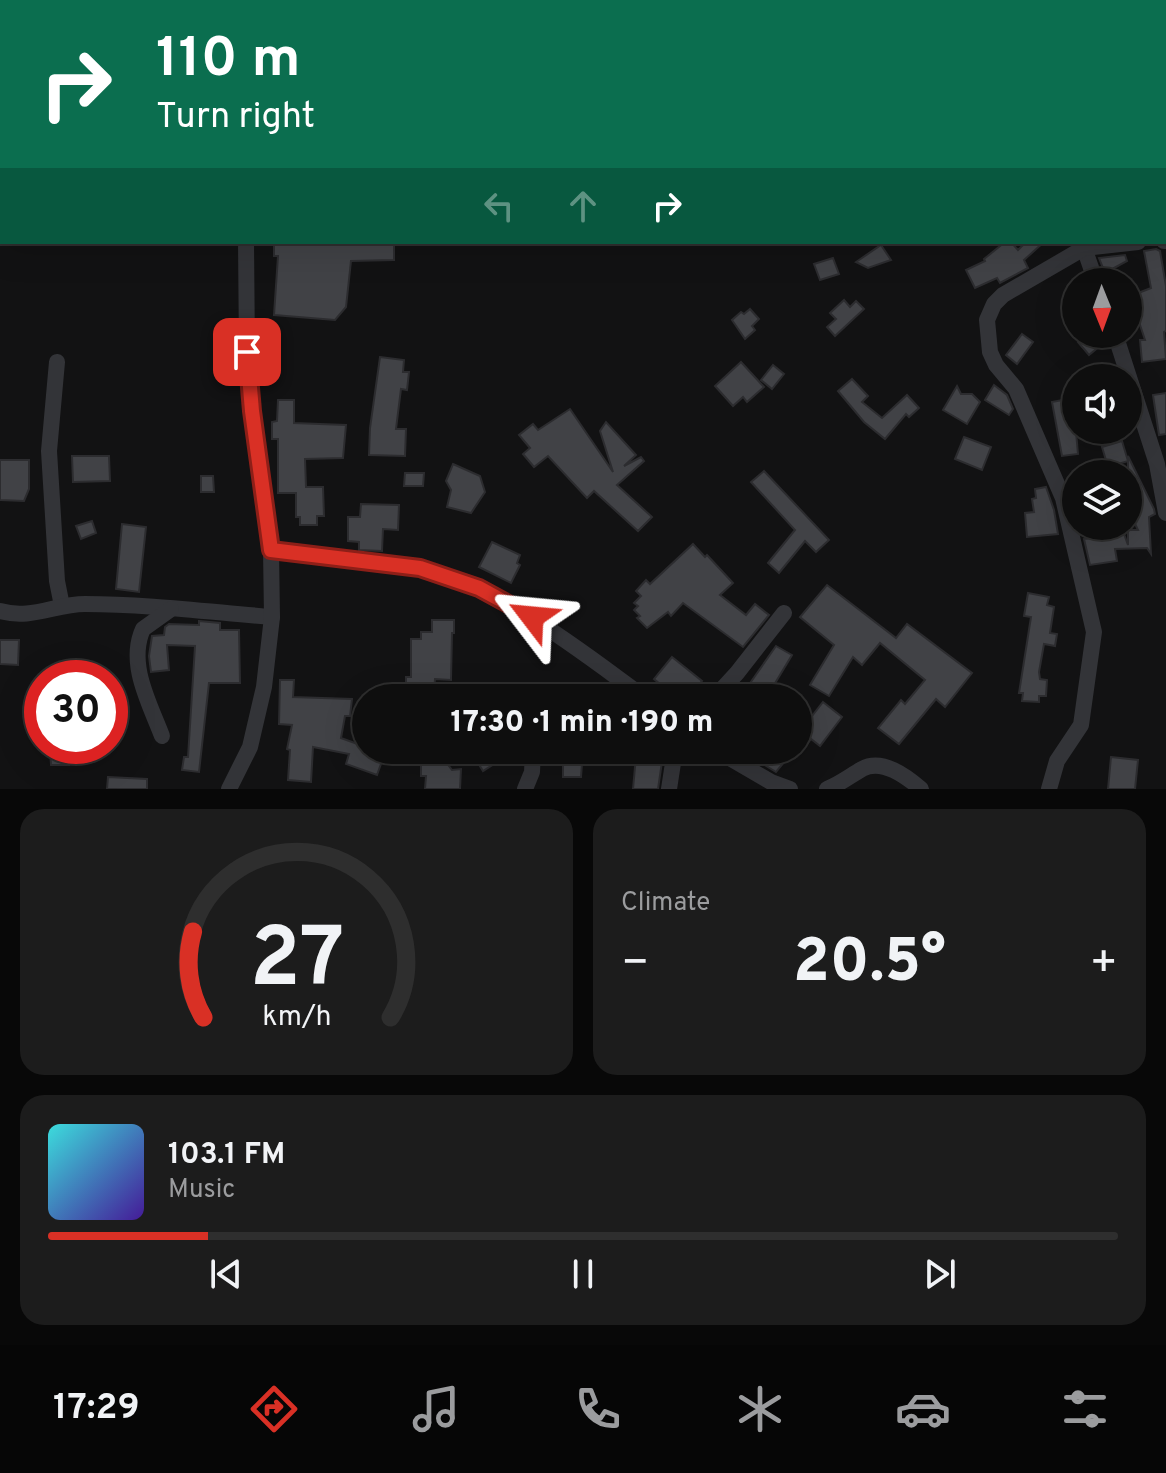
<!DOCTYPE html>
<html lang="en">
<head>
<meta charset="utf-8">
<style>
  body { margin:0; font-family:Overpass,sans-serif; background:#1c1c1c; color:#f1f3f6; height:100vh; display:flex; flex-direction:column; font-size:30px; white-space:nowrap }
  * { box-sizing:border-box; margin:0 }
  p { font-size:26px; color:#9b9c9e }
  .icon { flex:none; width:44px; height:44px; fill:none; stroke:currentColor; stroke-width:2; stroke-linecap:round; stroke-linejoin:round }
  .map { position:relative; height:789px; overflow:hidden }
  .panel { display:flex; flex-direction:column; gap:20px; padding:20px; background:#080808; flex:1 }
  .panel>* { flex:none }
  .guide { position:absolute; left:0px; top:0px; width:1166px; height:244px; box-shadow:0 8px 32px #0002,0 0 0 2px #2e2e2e; background:#0b6e4f; color:#fff; overflow:hidden }
  .needle { width:52px; rotate:179deg }
  .buttons { position:absolute; left:1062px; top:268px; display:grid; gap:16px }
  .buttons a { display:grid; place-items:center; width:80px; height:80px; border-radius:50%; background:#0e0e0e; box-shadow:0 8px 32px #0002,0 0 0 2px #2e2e2e; font-size:40px }
  .speed { position:absolute; left:24px; top:660px; display:flex; gap:16px; font-size:40px; font-weight:700; text-align:center }
  .speed>* { display:grid; place-content:center; width:104px; height:104px; border-radius:50%; background:#0e0e0e; box-shadow:0 8px 32px #0002,0 0 0 2px #2e2e2e; line-height:1 }
  .speed .limit { border:12px solid #d22; background:#fff; color:#111 }
  .pin { position:absolute; display:grid; place-items:center; width:68px; height:68px; color:#fff; margin:-34px; border-radius:16px; box-shadow:0 4px 12px #0006 }
  .me { position:absolute; width:88px; margin:-44px; rotate:299deg; stroke-linejoin:round; filter:drop-shadow(0 0 6px #0008) }
  .turn { display:flex; align-items:center; gap:28px; height:168px; padding:0 24px; font-size:36px }
  .turn .icon { width:104px; height:104px; stroke-width:2.5 }
  .turn b { display:block; font-size:56px; line-height:68px }
  .lanes { display:flex; align-items:center; height:76px; padding:0 24px; background:#0003; justify-content:center; gap:40px; direction:ltr }
  .lanes .off { opacity:.35 }
  .big { font-size:60px; font-weight:800; line-height:1.1 }
  .panel .tile { flex:1; display:flex; flex-direction:column; justify-content:center; gap:12px; min-width:0; padding:0 28px; border-radius:24px; background:#1c1c1c }
  .panel .dial { align-items:center; gap:0 }
  .dial svg { height:208px; overflow:visible; fill:none; stroke:#2e2e2e; stroke-width:7; stroke-linecap:round; text-anchor:middle }
  .dial text { fill:#f1f3f6; stroke:none }
  .song { display:flex; align-items:center; gap:24px }
  .cover { width:96px; height:96px; border-radius:12px; background:linear-gradient(135deg,hsl(180 70% 55%),hsl(260 70% 35%)) }
  .played { height:8px; border-radius:4px; background:linear-gradient(90deg,#d93025 15%,#2e2e2e 15%) }
  .keys { display:flex; justify-content:space-around; direction:ltr }
  .heat { display:flex; justify-content:space-between; align-items:center; font-size:44px; direction:ltr }
  .panel .tiles { flex:1; display:grid; gap:20px; grid-template-columns:1fr 1fr }
  .tile:last-child { grid-column:span 2 }
  .trip { position:absolute; left:352px; top:684px; width:460px; height:80px; border-radius:40px; background:#0e0e0e; box-shadow:0 8px 32px #0002,0 0 0 2px #2e2e2e; font-weight:800; line-height:80px; text-align:center }
  .dock { display:flex; height:128px; justify-content:space-around; align-items:center; background:#060606; color:#9b9c9e }
  .dock .icon { width:56px; height:56px }
  .dock .active { color:#d93025 }
  .dock b { font-size:36px; color:#f1f3f6 }
  .map>svg:first-child { display:block }
  .building { fill:#414246; stroke:#2c2c2f; stroke-width:2 }
  .lines { fill:none; stroke-linecap:round; stroke-linejoin:round }
  .minor { stroke:#333438; stroke-width:16 }
  .route-casing { stroke:#8d1f18; stroke-width:20 }
  .route { stroke:#d93025; stroke-width:14 }
</style>
</head>
<body>
<div class="map">
<svg width="1166" height="789" viewBox="0 0 1166 789">
  <rect width="100%" height="100%" fill="#121213"/>
  <g class="building">
    <polygon points="274,242 391,242 394,244 394,260 351,261 346,307 335,320 274,315 278,256 274,256"/>
    <polygon points="1005,242 1011,242 1018,250 1026,242 1044,242 1024,260 1028,268 1000,283 997,278 975,288 966,270 985,261 984,259"/>
    <polygon points="881,245 891,260 868,268 856,262"/>
    <polygon points="1156,249 1160,251 1166,286 1166,331 1164,332 1166,359 1142,362 1140,340 1145,340 1135,310 1128,313 1128,297 1151,288 1144,251"/>
    <polygon points="1125,255 1127,261 1105,273 1099,258"/>
    <polygon points="833,258 839,274 820,280 814,264"/>
    <polygon points="844,300 850,307 856,301 864,309 835,336 827,327 836,319 830,313"/>
    <polygon points="750,309 759,319 752,326 755,330 745,339 732,320 741,312 744,314"/>
    <polygon points="1022,334 1033,342 1017,364 1006,355"/>
    <polygon points="1087,334 1092,334 1101,345 1089,355 1078,342"/>
    <polygon points="380,357 404,360 403,372 409,372 407,390 401,389 396,429 406,429 405,456 369,455 370,428"/>
    <polygon points="741,362 764,387 747,402 743,397 733,406 715,386"/>
    <polygon points="773,365 784,374 772,389 761,380"/>
    <polygon points="852,379 868,396 862,402 882,418 907,395 919,408 909,417 906,414 885,439 864,422 838,391"/>
    <polygon points="994,385 1007,395 1013,409 1009,415 985,400"/>
    <polygon points="957,386 961,394 972,394 980,402 967,424 943,410"/>
    <polygon points="1166,393 1166,434 1159,435 1153,395"/>
    <polygon points="1073,398 1078,454 1062,456 1052,402"/>
    <polygon points="278,400 294,400 294,423 346,425 343,458 305,459 306,487 323,487 324,516 317,516 317,525 300,525 300,517 296,517 296,493 278,493 278,439 272,439 272,422 277,421"/>
    <polygon points="570,409 613,472 600,431 606,422 636,455 624,466 641,457 644,461 617,485 652,517 638,531 594,491 587,498 548,456 534,467 523,454 530,448 519,435 533,424 538,430"/>
    <polygon points="964,437 991,447 982,470 955,459"/>
    <polygon points="1122,441 1128,461 1128,456 1154,509 1155,514 1149,517 1151,554 1147,548 1115,549 1117,561 1090,565 1084,539 1124,534 1128,545 1128,530 1138,530 1128,509 1128,461 1108,467 1102,447"/>
    <polygon points="72,456 109,456 110,481 73,482"/>
    <polygon points="0,460 29,460 29,489 24,501 0,500"/>
    <polygon points="453,464 480,476 485,492 471,513 447,507 451,490 446,481"/>
    <polygon points="764,471 829,540 816,552 805,541 779,573 768,563 795,530 751,482"/>
    <polygon points="405,473 424,473 423,486 404,486"/>
    <polygon points="201,476 213,476 214,492 201,492"/>
    <polygon points="1046,487 1054,510 1058,534 1027,537 1025,513 1034,512 1032,499 1036,498 1035,489"/>
    <polygon points="361,504 399,505 398,530 383,529 382,551 359,550 359,542 348,541 348,517 360,517"/>
    <polygon points="92,521 96,533 81,539 76,526"/>
    <polygon points="122,524 146,527 139,592 116,589"/>
    <polygon points="492,542 520,555 517,563 520,565 511,583 479,567"/>
    <polygon points="693,544 705,557 707,555 733,583 720,595 746,615 755,604 769,615 743,647 683,603 671,616 668,612 647,628 637,618 640,616 634,610 638,606 634,603 641,596 636,591 646,580 650,584"/>
    <polygon points="827,585 896,638 907,624 972,673 945,707 936,699 899,744 878,728 901,700 905,704 925,680 880,643 862,665 853,657 829,696 810,685 834,645 800,617"/>
    <polygon points="1028,593 1049,597 1047,605 1054,607 1050,633 1057,634 1055,646 1044,644 1039,672 1040,679 1047,680 1046,696 1039,696 1039,702 1022,701 1023,693 1019,693 1031,617 1024,616"/>
    <polygon points="432,620 454,620 454,633 452,633 451,680 435,679 434,691 406,689 406,677 411,677 411,639 421,639 421,632 432,632"/>
    <polygon points="199,621 220,623 220,630 239,630 240,683 209,683 199,772 182,770 184,757 188,757 195,646 167,645 169,670 151,672 149,656 152,636 164,635 165,627 169,624 199,625"/>
    <polygon points="0,640 19,640 18,665 0,664"/>
    <polygon points="776,646 792,655 774,685 791,698 735,698 746,684 748,686"/>
    <polygon points="672,657 702,681 688,698 677,698 654,679"/>
    <polygon points="280,680 294,680 293,697 352,699 350,716 345,716 341,738 366,747 366,750 386,750 377,775 346,764 349,754 313,747 311,782 288,780 290,750 287,749 292,725 279,724"/>
    <polygon points="823,702 842,717 820,746 811,739 798,755 798,734"/>
    <polygon points="50,750 68,750 69,765 51,765"/>
    <polygon points="421,750 437,750 452,770 461,769 460,789 425,789 426,776 421,776"/>
    <polygon points="470,750 516,750 483,771"/>
    <polygon points="740,750 794,750 776,772"/>
    <polygon points="655,755 663,755 658,789 633,789 636,756 655,758"/>
    <polygon points="1111,757 1138,760 1135,789 1108,789"/>
    <polygon points="563,764 582,764 581,777 563,777"/>
    <polygon points="108,777 147,779 147,789 107,789"/>
  </g>
  <g class="lines">
    <g class="minor">
      <polyline points="132,0 133,2"/>
      <polyline points="1066,2 1066,0"/>
      <polyline points="0,173 2,172"/>
      <polyline points="1164,241 1166,241"/>
      <polyline points="1082,242 1096,282"/>
      <polyline points="1115,334 1157,464 1166,513"/>
      <polyline points="57,362 49,451 57,581 62,606"/>
      <path d="M271 550 420 568C505 590 575 647 645 698"/>
      <path d="M0 611C31 620 55 604 85 604 147 604 210 612 272 617"/>
      <polyline points="714,698 737,673 784,613"/>
      <path d="M162 736C150 704 127 664 143 629L171 609"/>
      <polyline points="716,750 771,782 790,789"/>
      <polyline points="229,789 250,747 264,687 272,617 271,550 252,411 247,352 246,242"/>
      <polyline points="525,789 532,772 533,750"/>
      <polyline points="669,789 675,750"/>
      <path d="M827 789C840 784 850 776 862 769 882 758 906 776 921 789"/>
      <polyline points="1049,789 1057,761 1081,725 1094,632 1063,498 1016,389 996,365 990,352 987,320 994,304 1003,295 1084,248 1138,242"/>
    </g>
  </g>
  <g class="lines">
    <g class="route-casing">
      <polyline id="route" points="247,352 252,411 271,550 420,568 479,588 532,617"/>
    </g>
    <use href="#route" class="route"/>
  </g>
</svg>
<div class="buttons">
<a><svg class="needle" viewBox="-14 -14 28 28"><path d="M0-13l5 13h-10z" fill="#e53935"/><path d="M0 13l5-13h-10z" fill="#9b9c9e"/></svg></a>
<a><svg class="icon" aria-label="sound" viewBox="0 0 24 24"><path d="M4 9h4l5-4v14l-5-4H4zM17 9q2 3 0 6"/></svg></a>
<a><svg class="icon" aria-label="layers" viewBox="0 0 24 24"><path d="M12 4l9 5-9 5-9-5zM3 14l9 5 9-5"/></svg></a>
</div>
<div class="speed"><div class="limit">30</div></div>
<div class="pin" style="left:247px;top:352px;background:#d93025"><svg class="icon" aria-label="arrive" viewBox="0 0 24 24"><path d="M6 21V4h12l-3 4 3 4H6"/></svg></div>
<svg class="me" style="left:532px;top:617px" viewBox="-20 -20 40 40"><path d="M0-17L14 15 0 8-14 15z" fill="#d93025" stroke="#fff" stroke-width="4"/></svg>
<div class="trip">17:30 · 1 min · 190 m</div>
<div class="guide">
<div class="turn"><svg class="icon" aria-label="right" viewBox="0 0 24 24"><path d="M7 20v-9h11M14 6l5 5-5 5"/></svg><div><b>110 m</b>Turn right</div></div>
<div class="lanes"><svg class="icon off" aria-label="left" viewBox="0 0 24 24"><path d="M17 20v-9H6M10 6l-5 5 5 5"/></svg><svg class="icon off" aria-label="ahead" viewBox="0 0 24 24"><path d="M12 20V5M6 11l6-6 6 6"/></svg><svg class="icon" aria-label="right" viewBox="0 0 24 24"><path d="M7 20v-9h11M14 6l5 5-5 5"/></svg></div>
</div>
</div>
<section class="panel">
<div class="tiles">
<div class="tile dial"><svg viewBox="0 0 100 80">
<path d="M14 69A42 42 0 1 1 86 69"/>
<path d="M14 69A42 42 0 0 1 10 36" stroke="#d93025"/>
<text x="50" y="56" font-size="32" font-weight="700">27</text>
<text x="50" y="72" font-size="11">km/h</text>
</svg></div>
<div class="tile"><p>Climate</p>
<div class="heat"><a>−</a><b class="big">20.5°</b><a>+</a></div>
</div>
<div class="tile">
<div class="song"><i class="cover"></i><div><b>103.1 FM</b><p>Music</p></div></div>
<div class="played"></div>
<div class="keys"><svg class="icon" aria-label="previous" viewBox="0 0 24 24"><path d="M18 5L8 12l10 7zM5 5v14"/></svg><svg class="icon" aria-label="pause" viewBox="0 0 24 24"><path d="M8 5v14M16 5v14"/></svg><svg class="icon" aria-label="next" viewBox="0 0 24 24"><path d="M6 5l10 7-10 7zM19 5v14"/></svg></div>
</div>
</div>
</section>
<nav class="dock">
<b>17:29</b>
<svg class="icon active" aria-label="directions" viewBox="0 0 24 24"><path d="M12 3l9 9-9 9-9-9zM9 14v-3h6M13 9l2 2-2 2"/></svg>
<svg class="icon" aria-label="music" viewBox="0 0 24 24"><path d="M9 18V5l10-2v13"/><circle cx="6" cy="18" r="3"/><circle cx="16" cy="16" r="3"/></svg>
<svg class="icon" aria-label="phone" viewBox="0 0 24 24"><path d="M5 4h4l2 5-3 2q2 4 5 5l2-3 5 2v4C11 20 4 13 5 4z"/></svg>
<svg class="icon" aria-label="climate" viewBox="0 0 24 24"><path d="M12 3v18M4 7l16 10M4 17L20 7"/></svg>
<svg class="icon" aria-label="car" viewBox="0 0 24 24"><path d="M5 17H2v-5l4-1 3-4h7l3 4 3 1v5h-3M9 17h6M6 11h13"/><circle cx="7" cy="17" r="2"/><circle cx="17" cy="17" r="2"/></svg>
<svg class="icon" aria-label="filters" viewBox="0 0 24 24"><path d="M4 7h16M4 17h16"/><circle cx="9" cy="7" r="2"/><circle cx="15" cy="17" r="2"/></svg>
</nav>
</body>
</html>
